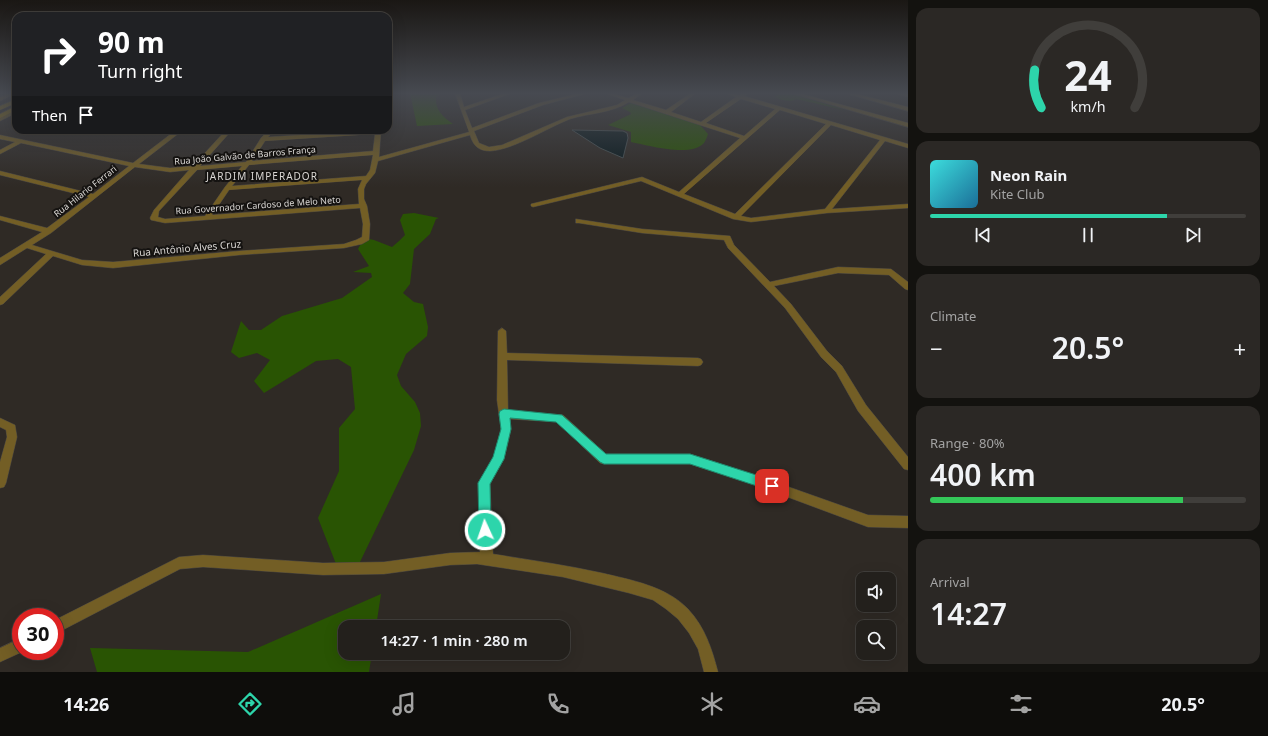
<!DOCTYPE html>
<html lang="en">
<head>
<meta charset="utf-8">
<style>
  body { margin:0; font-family:"Noto Sans",sans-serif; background:#2b2825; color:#f1f3f6; height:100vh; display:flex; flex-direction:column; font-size:15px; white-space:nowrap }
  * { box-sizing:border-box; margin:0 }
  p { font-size:13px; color:#a3a3a3 }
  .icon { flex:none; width:22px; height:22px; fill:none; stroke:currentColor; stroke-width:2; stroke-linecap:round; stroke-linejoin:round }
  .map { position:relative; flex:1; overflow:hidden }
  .side { display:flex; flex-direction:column; gap:8px; padding:8px; background:#13120f; width:360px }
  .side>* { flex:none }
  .guide { position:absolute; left:12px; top:12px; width:380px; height:122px; border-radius:12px; box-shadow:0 4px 16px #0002,0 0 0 1px #403e3b; background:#202124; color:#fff; overflow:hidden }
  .buttons { position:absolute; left:856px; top:572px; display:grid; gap:8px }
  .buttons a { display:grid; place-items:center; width:40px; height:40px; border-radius:8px; background:#23201c; box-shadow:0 4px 16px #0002,0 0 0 1px #403e3b; font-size:20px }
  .speed { position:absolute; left:12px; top:608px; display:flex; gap:8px; font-size:20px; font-weight:700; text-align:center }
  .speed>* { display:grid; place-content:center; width:52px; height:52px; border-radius:50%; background:#23201c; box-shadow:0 4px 16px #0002,0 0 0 1px #403e3b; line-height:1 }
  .speed .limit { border:6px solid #d22; background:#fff; color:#111 }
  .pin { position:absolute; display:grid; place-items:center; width:34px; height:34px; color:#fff; margin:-17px; border-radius:8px; box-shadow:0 2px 6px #0006 }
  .me { position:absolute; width:44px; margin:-22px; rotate:357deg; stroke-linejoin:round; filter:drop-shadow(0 0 3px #0008) }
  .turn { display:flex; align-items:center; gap:14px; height:84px; padding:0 20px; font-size:18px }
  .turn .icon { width:52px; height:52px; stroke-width:2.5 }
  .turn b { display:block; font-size:28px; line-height:34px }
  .then { display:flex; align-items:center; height:38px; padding:0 20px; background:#0003; gap:8px; font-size:15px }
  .big { font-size:30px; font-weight:600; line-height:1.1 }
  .side .card { flex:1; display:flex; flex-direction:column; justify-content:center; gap:6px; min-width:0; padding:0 14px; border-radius:12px; background:#2b2825 }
  .side .dial { align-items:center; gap:0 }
  .dial svg { height:104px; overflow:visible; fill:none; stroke:#403e3b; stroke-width:7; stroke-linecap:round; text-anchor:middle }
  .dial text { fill:#f1f3f6; stroke:none }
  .song { display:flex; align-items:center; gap:12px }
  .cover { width:48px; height:48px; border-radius:6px; background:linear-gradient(135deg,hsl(180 70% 55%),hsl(200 70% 35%)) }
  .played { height:4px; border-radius:2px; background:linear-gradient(90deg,#2dd5ab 75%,#403e3b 75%) }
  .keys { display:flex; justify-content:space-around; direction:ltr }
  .heat { display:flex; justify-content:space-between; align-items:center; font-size:22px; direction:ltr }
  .charge { height:6px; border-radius:3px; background:linear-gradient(90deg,#34c759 80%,#403e3b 0) }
  .trip { position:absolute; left:338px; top:620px; width:232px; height:40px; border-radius:12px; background:#23201c; box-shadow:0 4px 16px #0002,0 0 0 1px #403e3b; font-weight:600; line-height:40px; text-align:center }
  .menu { display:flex; height:64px; justify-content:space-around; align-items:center; background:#0e0d0b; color:#a3a3a3 }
  .menu .icon { width:28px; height:28px }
  .menu .on { color:#2dd5ab }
  .menu b { font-size:18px; color:#f1f3f6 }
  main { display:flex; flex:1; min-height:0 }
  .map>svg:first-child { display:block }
  .green { fill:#295403 }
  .water { fill:#08181c; stroke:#475153 }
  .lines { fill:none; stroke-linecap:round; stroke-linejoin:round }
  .street-casing { stroke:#4a4641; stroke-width:1 }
  .secondary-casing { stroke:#4a4641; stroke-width:1 }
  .street { fill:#735e25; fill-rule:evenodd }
  .secondary { fill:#9b7a06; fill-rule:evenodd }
  .route { fill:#2dd5ab; stroke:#1d8a6f }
  .labels { text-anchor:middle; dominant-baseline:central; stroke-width:4; stroke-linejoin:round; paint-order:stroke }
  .far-street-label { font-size:9px; fill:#dad7d4; stroke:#151311 }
  .far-quarter-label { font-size:10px; letter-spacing:1px; fill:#dad7d4; stroke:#151311 }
  .street-label { font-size:10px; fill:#dad7d4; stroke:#151311 }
</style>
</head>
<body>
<main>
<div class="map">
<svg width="908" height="672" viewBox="0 0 908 672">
  <rect width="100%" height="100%" fill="#2f2a25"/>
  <g class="green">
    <path d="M410 93H441L436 97C435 110 443 117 453 124L417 126Z"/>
    <path d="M778 93H790L845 110 796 99C790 103 781 100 775 97Z"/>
    <path d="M631 103 700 125 708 134C707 137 706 140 704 143 691 158 647 145 631 142V132L608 125 631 114 630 112 622 108Z"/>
    <polygon points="414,213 439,218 436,219 430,234 414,249 410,284 403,293 414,302 423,304 428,327 427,336 406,354 397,375 401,386 415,402 420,413 421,426 414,450 359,564 336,564 318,518 339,471 339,428 355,409 351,367 338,359 316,361 264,393 254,381 270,360 257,353 239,358 231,352 241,321 249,330 261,330 282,316 342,298 372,277 371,273 353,272 369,266 358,249 364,238 374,240 392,247 399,241 405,235 400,220 403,214"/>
    <polygon points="381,594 376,627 345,627 345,653 372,653 369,672 97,672 90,648 248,652"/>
  </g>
  <polygon class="water" points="572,130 623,131 627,133 628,138 623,158 600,148"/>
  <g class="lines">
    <g class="street-casing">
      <g id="street">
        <polygon points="9,93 16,93 0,101 0,97"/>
        <path d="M455 93H460L464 107 505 93H512L465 110 472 128 539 103 580 93H588L543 105 474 131 479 143 489 147 502 145 567 117 617 105 625 100 605 93H611L628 98 638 93H643L633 100 666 110 691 93H696L671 112 701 122 736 97 725 93 739 95 746 93 747 94 744 96 908 144V148L885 141 832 209 908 204V208L827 213 751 222 733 219 641 181 533 207 531 206V204L642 177 679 192 740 138 629 102C612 113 590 113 570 119 547 128 513 150 490 151 478 151 473 145 470 135L378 161 375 173 366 184 364 189V199L367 206 370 224 369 240 362 244 344 248 239 255 113 268 82 265 53 256 3 304 0 305V297L46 254 27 248 0 265V258L42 232 0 220V216L47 228 89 197 0 175V171L93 194 129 166 21 143 0 154V150L15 142 0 139V135L133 163 176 130H183L139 164 170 168 193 166 226 130H232L200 166 246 162 261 138 269 130H275L268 137 381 130 379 157 469 132ZM741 99 775 109 744 136 706 123ZM780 110 826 124 735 214 684 194ZM831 125 880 140 825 209 751 218 741 216ZM375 134 373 151 252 161 265 141ZM373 155 370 170 366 176 232 186 249 165ZM242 166 225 187 205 216 165 219 158 217 159 211 197 170ZM135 167 170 172 189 170 154 210 150 218 151 220 165 223 360 208 363 224 362 237 356 240 344 244 239 251 113 262 82 260 32 245 51 233ZM362 180 358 189 359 204 212 215 229 190Z"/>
        <polygon points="791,93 799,93 908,123 908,127"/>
        <polygon points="845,93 853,93 908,107 908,111"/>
        <polygon points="897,93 908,93 908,97 898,94"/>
        <polygon points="16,109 16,113 0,121 0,117"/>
        <polygon points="576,219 642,229 730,236 734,245 770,282 838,267 891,269 908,282 908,290 905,289 889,275 838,273 774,286 791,304 827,351 842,366 866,405 908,457 908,470 904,469 858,411 836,372 821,357 785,308 728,248 724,240 642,233 579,223 576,223"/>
        <path d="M502 328 506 331 507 353 698 358 701 359 703 362 701 365 698 366 507 360 508 410 563 415 606 454H690L758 476 868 515 908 516V528L868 527 758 486 690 464H604L600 463 557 422 510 419 511 429 504 459 490 484 493 554C530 560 566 565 602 573 631 580 666 586 688 609 705 627 712 649 718 672H704L698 649 689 633 678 619 666 609 653 600 629 593 563 577 477 564 450 565 384 574 323 575 203 567 180 569 55 634V620L179 557 203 555 323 563 384 562 450 553 480 552 478 483 494 457 501 429 497 400 498 331Z"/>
        <polygon points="0,418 15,425 17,437 6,483 4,487 0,488 0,462 7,437 6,430 0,427"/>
        <polygon points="21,638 21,651 24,651 0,662 0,648"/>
      </g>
    </g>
    <g class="secondary-casing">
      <g id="secondary">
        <polygon points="16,99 16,103 0,110 0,106"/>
        <polygon points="16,106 16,110 0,118 0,114"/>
      </g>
    </g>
    <use href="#street" class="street"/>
    <use href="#secondary" class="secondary"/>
  </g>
  <linearGradient id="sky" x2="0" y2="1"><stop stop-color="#1a1714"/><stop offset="0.5" stop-color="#474a51"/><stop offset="1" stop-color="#474a51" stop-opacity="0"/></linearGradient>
  <rect width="908" height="187" fill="url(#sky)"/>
  <polygon class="route" points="504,409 562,415 606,454 690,454 772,480 776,482 778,486 776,490 772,491 690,464 604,464 600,462 556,422 510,418 511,429 504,459 490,484 491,530 489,535 485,537 481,535 479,530 478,483 493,457 501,429 499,414 500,411"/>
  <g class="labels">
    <g class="far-street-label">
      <text transform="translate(245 155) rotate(-5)">Rua João Galvão de Barros França</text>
      <text transform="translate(85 191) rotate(-38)">Rua Hilario Ferrari</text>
      <text transform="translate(258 205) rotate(-4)">Rua Governador Cardoso de Melo Neto</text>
    </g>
    <g class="far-quarter-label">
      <text x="262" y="176">JARDIM IMPERADOR</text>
    </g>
    <g class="street-label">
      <text transform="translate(187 248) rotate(-5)">Rua Antônio Alves Cruz</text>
    </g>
  </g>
</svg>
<div class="buttons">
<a><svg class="icon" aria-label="sound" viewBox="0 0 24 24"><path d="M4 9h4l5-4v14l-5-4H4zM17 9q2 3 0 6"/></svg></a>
<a><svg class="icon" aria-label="search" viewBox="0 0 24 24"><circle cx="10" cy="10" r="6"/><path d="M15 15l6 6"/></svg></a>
</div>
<div class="speed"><div class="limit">30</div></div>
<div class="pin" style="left:772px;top:486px;background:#d93025"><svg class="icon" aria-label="arrive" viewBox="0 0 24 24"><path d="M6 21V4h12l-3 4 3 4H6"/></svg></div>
<svg class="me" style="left:485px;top:530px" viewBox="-20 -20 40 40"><circle r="17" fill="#2dd5ab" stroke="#fff" stroke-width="3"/><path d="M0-11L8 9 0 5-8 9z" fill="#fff"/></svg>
<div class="trip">14:27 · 1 min · 280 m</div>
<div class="guide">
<div class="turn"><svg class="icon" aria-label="right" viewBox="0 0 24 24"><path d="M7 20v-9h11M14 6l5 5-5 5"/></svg><div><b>90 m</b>Turn right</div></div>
<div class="then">Then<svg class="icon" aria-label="arrive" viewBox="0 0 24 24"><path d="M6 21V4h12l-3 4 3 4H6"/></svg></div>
</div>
</div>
<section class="side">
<div class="card dial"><svg viewBox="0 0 100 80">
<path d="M14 69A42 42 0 1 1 86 69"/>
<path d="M14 69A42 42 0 0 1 9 40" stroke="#2dd5ab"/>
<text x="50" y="56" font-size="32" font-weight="700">24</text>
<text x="50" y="72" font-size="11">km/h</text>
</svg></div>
<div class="card">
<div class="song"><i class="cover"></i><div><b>Neon Rain</b><p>Kite Club</p></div></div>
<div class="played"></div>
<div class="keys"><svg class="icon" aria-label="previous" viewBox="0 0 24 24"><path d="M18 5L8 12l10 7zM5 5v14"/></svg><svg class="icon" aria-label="pause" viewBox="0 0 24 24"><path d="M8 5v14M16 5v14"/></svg><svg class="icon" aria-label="next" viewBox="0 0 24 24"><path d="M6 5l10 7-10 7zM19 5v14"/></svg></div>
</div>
<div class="card"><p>Climate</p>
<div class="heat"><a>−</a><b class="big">20.5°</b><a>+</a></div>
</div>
<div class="card"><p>Range · 80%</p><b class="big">400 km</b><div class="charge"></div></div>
<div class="card"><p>Arrival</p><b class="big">14:27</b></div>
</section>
</main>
<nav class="menu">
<b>14:26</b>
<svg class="icon on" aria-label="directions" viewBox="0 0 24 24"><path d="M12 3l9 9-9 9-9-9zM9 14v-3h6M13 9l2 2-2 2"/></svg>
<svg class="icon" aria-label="music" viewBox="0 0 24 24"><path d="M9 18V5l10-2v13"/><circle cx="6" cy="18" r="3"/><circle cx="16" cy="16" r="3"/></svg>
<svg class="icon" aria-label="phone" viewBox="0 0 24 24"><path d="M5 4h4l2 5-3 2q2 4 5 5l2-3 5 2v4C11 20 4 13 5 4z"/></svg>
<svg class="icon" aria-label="climate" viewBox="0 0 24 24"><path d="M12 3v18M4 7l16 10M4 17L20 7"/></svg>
<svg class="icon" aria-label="car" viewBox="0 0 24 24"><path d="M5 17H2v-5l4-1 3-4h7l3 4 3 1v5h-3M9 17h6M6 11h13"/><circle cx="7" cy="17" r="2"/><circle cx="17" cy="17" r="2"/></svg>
<svg class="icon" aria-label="filters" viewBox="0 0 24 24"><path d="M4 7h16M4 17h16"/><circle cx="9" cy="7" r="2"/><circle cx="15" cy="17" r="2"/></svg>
<b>20.5°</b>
</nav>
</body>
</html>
